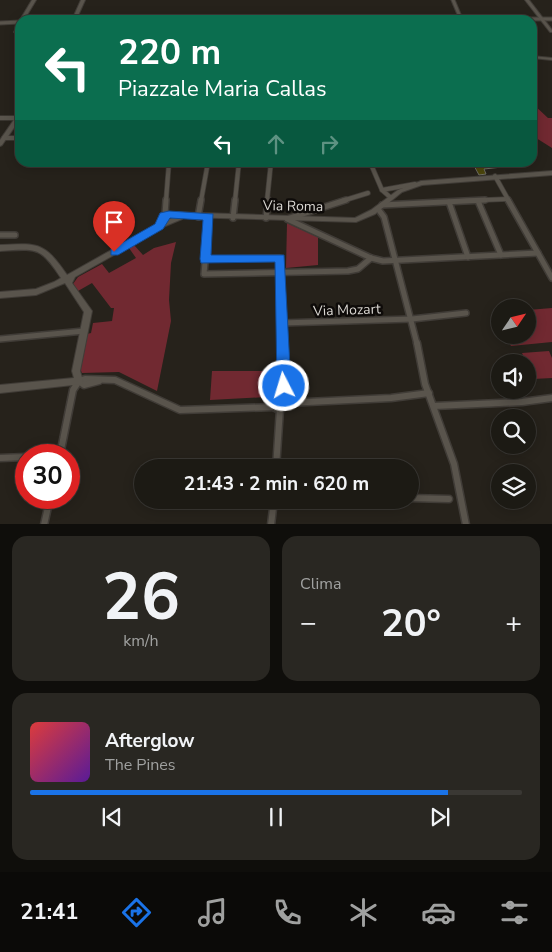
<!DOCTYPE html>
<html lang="it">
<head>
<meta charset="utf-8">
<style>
  body { margin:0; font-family:"Nunito Sans",sans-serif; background:#292722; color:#f1f3f6; height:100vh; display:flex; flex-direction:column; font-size:19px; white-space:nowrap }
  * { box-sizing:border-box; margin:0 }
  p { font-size:16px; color:#a0a1a0 }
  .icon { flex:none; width:28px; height:28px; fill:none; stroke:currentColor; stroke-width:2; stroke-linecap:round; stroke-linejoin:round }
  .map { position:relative; height:524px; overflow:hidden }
  .side { display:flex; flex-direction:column; gap:12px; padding:12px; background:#0f0e0b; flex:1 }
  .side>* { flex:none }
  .hud { position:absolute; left:15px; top:15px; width:522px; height:152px; border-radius:15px; box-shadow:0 2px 12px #0003,0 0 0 1px #3a3834; background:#0b6e4f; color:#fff; overflow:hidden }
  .needle { width:32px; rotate:55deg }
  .fabs { position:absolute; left:491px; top:299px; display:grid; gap:10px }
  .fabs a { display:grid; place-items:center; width:45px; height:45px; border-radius:50%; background:#1c1a14; box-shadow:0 2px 12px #0003,0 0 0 1px #3a3834; font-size:25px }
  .speed { position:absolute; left:15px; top:444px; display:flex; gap:10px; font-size:25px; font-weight:700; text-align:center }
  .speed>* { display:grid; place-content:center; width:65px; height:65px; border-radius:50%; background:#1c1a14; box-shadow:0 2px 12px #0003,0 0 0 1px #3a3834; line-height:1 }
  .speed .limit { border:8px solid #d22; background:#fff; color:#111 }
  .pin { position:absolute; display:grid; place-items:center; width:42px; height:42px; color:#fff; margin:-51px -21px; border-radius:50% 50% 50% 0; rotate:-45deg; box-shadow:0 0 5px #0007 }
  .pin .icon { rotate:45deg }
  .me { position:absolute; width:55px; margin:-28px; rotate:355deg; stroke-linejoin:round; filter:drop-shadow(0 0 4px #0008) }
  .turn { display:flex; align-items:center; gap:18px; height:105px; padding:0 20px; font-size:22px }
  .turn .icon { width:65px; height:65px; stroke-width:2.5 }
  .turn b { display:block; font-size:35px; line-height:42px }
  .lanes { display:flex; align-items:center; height:48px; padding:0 20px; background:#0003; justify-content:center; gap:25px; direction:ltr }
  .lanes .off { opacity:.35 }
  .big { font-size:38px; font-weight:700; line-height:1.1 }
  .side .widget { flex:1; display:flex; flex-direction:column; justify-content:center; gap:8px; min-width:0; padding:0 18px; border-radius:15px; background:#292722 }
  .side .dial { align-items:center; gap:0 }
  .dial b { font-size:65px; line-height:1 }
  .song { display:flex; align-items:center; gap:15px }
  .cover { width:60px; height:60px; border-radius:8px; background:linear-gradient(135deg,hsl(0 70% 55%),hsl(270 70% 35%)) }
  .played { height:5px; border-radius:2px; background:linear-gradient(90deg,#1a73e8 85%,#3a3834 85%) }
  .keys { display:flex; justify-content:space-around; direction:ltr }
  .heat { display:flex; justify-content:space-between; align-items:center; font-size:28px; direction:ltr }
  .side .tiles { flex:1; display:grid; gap:12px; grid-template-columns:1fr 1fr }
  .widget:last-child { grid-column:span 2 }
  .trip { position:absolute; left:134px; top:459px; width:285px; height:50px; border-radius:25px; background:#1c1a14; box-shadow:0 2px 12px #0003,0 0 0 1px #3a3834; font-weight:700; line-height:50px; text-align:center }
  .dock { display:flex; height:80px; justify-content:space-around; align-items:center; background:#0b0a08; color:#a0a1a0 }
  .dock .icon { width:35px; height:35px }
  .dock .selected { color:#1a73e8 }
  .dock b { font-size:22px; color:#f1f3f6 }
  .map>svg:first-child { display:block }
  .green { fill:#712931 }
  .building { fill:#4d470b; stroke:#706f66 }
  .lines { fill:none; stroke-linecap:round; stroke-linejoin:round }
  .street-far3-casing { stroke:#403c37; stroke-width:5 }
  .street-far2-casing { stroke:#403c37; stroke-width:5.5 }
  .street-far1-casing { stroke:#403c37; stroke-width:8 }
  .street-casing { stroke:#403c37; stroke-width:9 }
  .secondary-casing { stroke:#403c37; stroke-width:2 }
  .street-far3 { stroke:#59544c; stroke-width:3 }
  .street-far2 { stroke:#59544c; stroke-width:4 }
  .street-far1 { stroke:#59544c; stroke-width:5 }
  .street { stroke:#59544c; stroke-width:6 }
  .secondary { fill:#59544c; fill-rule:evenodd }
  .route { fill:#1a73e8; stroke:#114b97 }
  .labels { text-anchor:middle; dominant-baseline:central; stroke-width:5; stroke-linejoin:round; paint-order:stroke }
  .street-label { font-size:14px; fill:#dad7d2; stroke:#0e0b09 }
</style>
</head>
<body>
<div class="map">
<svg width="552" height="525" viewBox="0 0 552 525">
  <rect width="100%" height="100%" fill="#26221b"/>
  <g class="green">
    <polygon points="532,103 548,118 552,118 552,148 533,136"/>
    <polygon points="287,223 318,237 318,265 286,268"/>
    <polygon points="176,242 171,263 169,300 171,321 157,391 119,372 82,373 80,369 87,334 91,333 93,323 112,321 114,308 111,308 92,283 78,291 73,284 78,277 102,264 109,273 136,258 129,248 134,245 143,255 154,248"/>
    <polygon points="552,308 552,342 511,346 506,335 528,335 528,310"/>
    <polygon points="549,351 552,358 552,378 533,379 522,353"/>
    <polygon points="266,369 277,369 277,388 268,397 210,400 212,371 266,371"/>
  </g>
  <polygon class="building" points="472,162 480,162 485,166 500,164 502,167 484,169 486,174 479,175"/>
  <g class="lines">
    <g class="street-far3-casing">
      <g id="street-far3">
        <polyline points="453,0 461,19 552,19"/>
        <polyline points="0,23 20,22"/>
      </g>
    </g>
    <g class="street-far2-casing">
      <g id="street-far2">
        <polyline points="0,118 18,118"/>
        <polyline points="4,138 20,138"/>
        <polyline points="370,162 382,190"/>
        <polyline points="495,176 509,201"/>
        <polyline points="390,197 382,190 415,184"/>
        <polyline points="166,201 169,162"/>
        <polyline points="201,201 208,162"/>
        <polyline points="235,201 239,162"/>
        <polyline points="267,201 271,162"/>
        <polyline points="342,201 368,193"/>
        <polyline points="459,201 508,199"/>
      </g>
    </g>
    <g class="street-far1-casing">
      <g id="street-far1">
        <polyline points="346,200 287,219 371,258 383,261 538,253"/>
        <polyline points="508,200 552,278"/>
        <polyline points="478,201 501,255"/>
        <polyline points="449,202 468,257"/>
        <polyline points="382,205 485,200"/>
        <polyline points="378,209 384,217 417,344"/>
        <polyline points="165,215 166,200"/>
        <polyline points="198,217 201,200"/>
        <polyline points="209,217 204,274 348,271 358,269 371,258"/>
        <polyline points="233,218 235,200"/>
        <polyline points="266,218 268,200"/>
        <polyline points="0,235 15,235"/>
        <polyline points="205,259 280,258 283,344"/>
        <polyline points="281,323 412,319 466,313"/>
        <polyline points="0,339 84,331"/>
      </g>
    </g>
    <g class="street-casing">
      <g id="street">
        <polyline points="283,343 285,398"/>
        <polyline points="417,343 425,384 454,464 466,525"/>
        <polyline points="79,381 85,379 115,380 180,410 274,407"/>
        <polyline points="79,381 84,385 99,381"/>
        <polyline points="279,395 281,378"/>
        <circle cx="279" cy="402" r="7"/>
        <polyline points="286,403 391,398 429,393"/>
        <polyline points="434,406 522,402 552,398"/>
        <polyline points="60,455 73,390 79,381"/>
        <polyline points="0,458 26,457"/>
        <polyline points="276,468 280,409"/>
        <polyline points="410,498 449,499"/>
        <polyline points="44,525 50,498"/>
        <polyline points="271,525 274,500"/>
      </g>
    </g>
    <g class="secondary-casing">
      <g id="secondary">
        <polygon points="32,0 36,0 24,20 20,20"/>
        <polygon points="81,0 85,0 76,20 72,20"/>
        <polygon points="525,0 529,0 552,30 552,32 550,32"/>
        <polygon points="19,24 20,24 20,29 18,32 20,32 20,35 14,32"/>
        <polygon points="532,56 552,58 552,60 532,58"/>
        <polygon points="20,113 20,119 2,145 0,146 0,140 18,114"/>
        <path d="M552 171V175L422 185 402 192 375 214 356 222 183 217 182 219 163 227 75 277 72 283 92 311 80 371 83 381 82 384 0 393V385L74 378 72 371 84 312 65 283 36 295 0 298V292L36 289 54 282 61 278C40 246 37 249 0 251V245C39 243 44 242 67 275L156 225 161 215 168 212 355 218 371 210 398 190 421 181ZM169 216 175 217 164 221 166 218Z"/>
      </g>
    </g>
    <use href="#street-far3" class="street-far3"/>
    <use href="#street-far2" class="street-far2"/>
    <use href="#street-far1" class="street-far1"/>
    <use href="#street" class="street"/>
    <use href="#secondary" class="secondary"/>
  </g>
  <polygon class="route" points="169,211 213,214 211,255 284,255 291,386 289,391 284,393 279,391 277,386 275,262 201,263 200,259 203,220 170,218 163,229 118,255 111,255 111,249 155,224 160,213"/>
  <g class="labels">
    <g class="street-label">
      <text transform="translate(293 206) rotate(1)">Via Roma</text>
      <text transform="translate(347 310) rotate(-2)">Via Mozart</text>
    </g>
  </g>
</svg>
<div class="fabs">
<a><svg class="needle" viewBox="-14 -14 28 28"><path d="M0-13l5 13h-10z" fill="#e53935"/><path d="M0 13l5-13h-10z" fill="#a0a1a0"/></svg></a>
<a><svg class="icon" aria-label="sound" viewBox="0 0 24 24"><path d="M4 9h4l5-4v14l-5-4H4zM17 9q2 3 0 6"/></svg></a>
<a><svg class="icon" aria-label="search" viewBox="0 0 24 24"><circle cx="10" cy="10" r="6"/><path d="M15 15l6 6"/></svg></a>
<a><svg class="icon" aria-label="layers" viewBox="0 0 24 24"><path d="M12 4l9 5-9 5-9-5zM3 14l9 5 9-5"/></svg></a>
</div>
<div class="speed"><div class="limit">30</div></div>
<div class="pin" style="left:114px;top:252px;background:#d93025"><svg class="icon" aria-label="arrive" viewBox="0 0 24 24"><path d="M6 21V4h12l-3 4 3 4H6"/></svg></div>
<svg class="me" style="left:284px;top:386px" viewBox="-20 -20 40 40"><circle r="17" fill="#1a73e8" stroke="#fff" stroke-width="3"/><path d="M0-11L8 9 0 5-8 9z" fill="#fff"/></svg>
<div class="trip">21:43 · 2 min · 620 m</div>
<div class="hud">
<div class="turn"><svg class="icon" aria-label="left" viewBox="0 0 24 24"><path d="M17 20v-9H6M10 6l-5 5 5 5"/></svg><div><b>220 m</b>Piazzale Maria Callas</div></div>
<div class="lanes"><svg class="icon" aria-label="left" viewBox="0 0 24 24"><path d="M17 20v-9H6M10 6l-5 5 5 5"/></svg><svg class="icon off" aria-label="ahead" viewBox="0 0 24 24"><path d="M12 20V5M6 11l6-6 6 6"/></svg><svg class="icon off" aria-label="right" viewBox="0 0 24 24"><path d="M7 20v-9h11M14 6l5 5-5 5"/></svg></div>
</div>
</div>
<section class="side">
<div class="tiles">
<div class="widget dial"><b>26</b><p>km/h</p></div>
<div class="widget"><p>Clima</p>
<div class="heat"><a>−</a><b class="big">20°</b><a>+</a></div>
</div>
<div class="widget">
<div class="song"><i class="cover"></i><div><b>Afterglow</b><p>The Pines</p></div></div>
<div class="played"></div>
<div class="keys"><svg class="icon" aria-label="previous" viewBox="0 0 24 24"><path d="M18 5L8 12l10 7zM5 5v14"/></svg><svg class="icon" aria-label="pause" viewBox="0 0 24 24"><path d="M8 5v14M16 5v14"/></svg><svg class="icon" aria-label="next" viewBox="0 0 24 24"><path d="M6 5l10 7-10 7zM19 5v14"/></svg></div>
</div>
</div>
</section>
<nav class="dock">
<b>21:41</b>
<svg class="icon selected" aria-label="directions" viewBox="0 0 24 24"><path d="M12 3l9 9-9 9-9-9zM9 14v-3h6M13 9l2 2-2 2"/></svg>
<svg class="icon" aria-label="music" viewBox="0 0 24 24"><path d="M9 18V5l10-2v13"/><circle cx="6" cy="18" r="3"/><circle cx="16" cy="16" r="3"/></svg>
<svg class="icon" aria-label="phone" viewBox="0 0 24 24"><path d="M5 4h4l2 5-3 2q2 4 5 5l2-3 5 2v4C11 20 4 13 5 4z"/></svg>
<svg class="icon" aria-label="climate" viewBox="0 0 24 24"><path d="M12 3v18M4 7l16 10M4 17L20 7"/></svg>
<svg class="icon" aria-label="car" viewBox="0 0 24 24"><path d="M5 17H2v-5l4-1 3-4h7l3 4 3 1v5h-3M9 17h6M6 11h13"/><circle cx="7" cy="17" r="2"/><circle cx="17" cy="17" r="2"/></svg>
<svg class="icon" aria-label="filters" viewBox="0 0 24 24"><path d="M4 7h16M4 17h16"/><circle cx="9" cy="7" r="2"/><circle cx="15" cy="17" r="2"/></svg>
</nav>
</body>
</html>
